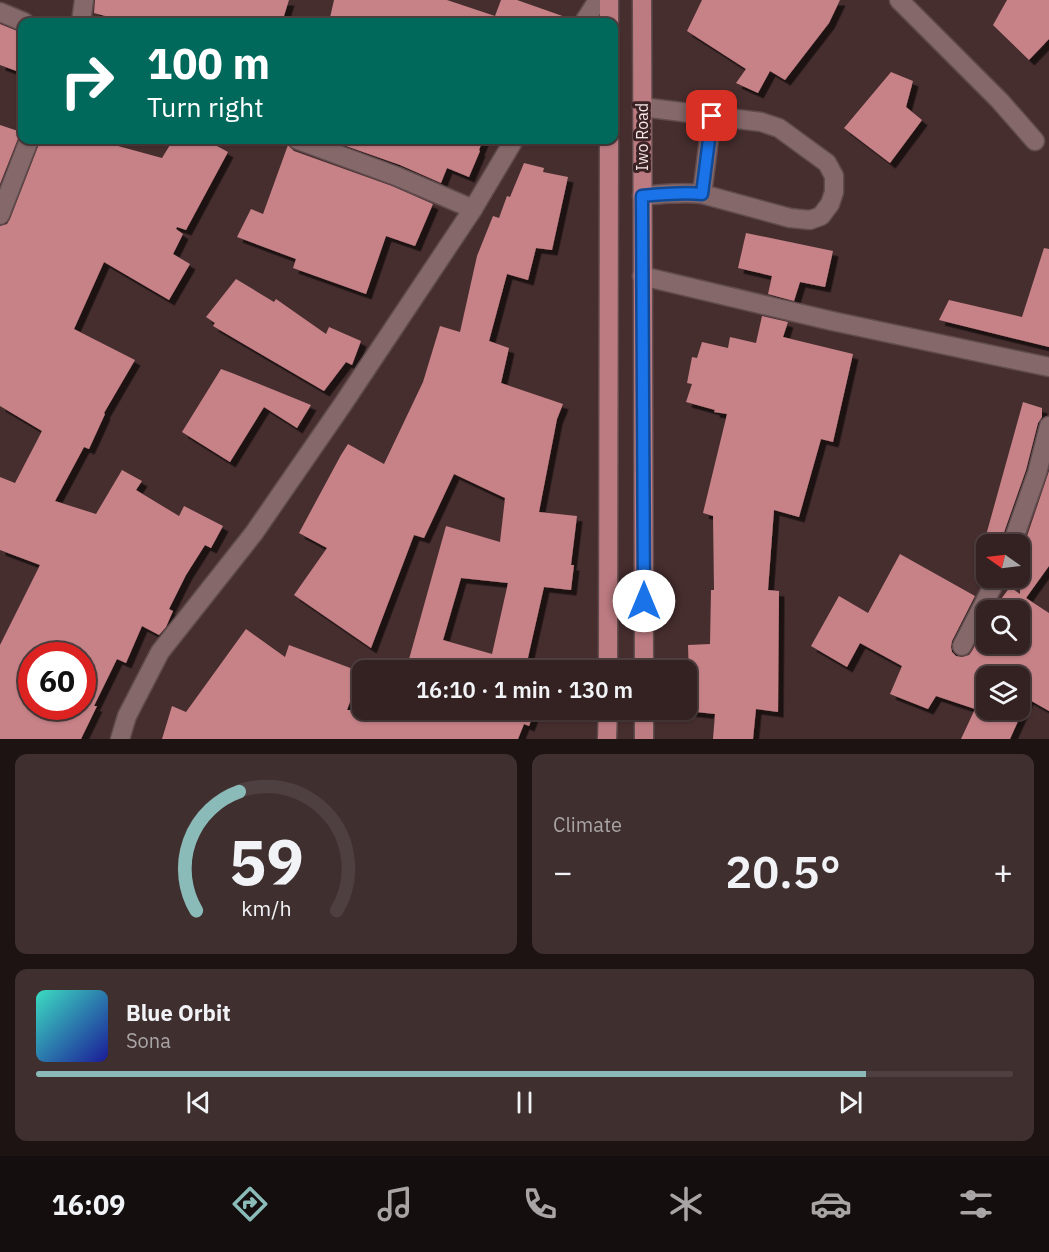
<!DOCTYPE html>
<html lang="en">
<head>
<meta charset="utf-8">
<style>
  body { margin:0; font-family:"IBM Plex Sans",sans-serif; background:#3f2f2f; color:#f1f3f6; height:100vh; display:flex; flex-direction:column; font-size:22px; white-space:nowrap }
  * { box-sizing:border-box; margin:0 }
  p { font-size:20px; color:#a9a4a5 }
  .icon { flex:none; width:33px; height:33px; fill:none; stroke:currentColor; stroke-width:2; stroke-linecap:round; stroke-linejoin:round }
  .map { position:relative; height:739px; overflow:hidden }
  .panel { display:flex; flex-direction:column; gap:15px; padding:15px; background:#1d1313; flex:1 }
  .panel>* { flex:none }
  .hud { position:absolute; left:18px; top:18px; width:600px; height:126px; border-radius:12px; box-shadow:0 2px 4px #0004,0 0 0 2px #4e3f40; background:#00695c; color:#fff; overflow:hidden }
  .needle { width:39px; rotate:284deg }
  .controls { position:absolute; left:976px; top:534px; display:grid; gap:12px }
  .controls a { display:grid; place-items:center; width:54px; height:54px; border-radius:12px; background:#342222; box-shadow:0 2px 4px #0004,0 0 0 2px #4e3f40; font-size:30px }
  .speed { position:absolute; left:18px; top:642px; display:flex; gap:12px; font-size:30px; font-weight:700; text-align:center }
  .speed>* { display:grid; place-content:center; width:78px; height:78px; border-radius:50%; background:#342222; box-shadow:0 2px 4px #0004,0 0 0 2px #4e3f40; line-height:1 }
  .speed .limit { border:9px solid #d22; background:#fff; color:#111 }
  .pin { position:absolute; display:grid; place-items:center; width:51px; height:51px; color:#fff; margin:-26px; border-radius:12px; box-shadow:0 3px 9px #0006 }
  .me { position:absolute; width:66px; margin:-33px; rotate:0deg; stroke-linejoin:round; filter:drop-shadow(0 0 4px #0008) }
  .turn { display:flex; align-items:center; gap:21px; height:126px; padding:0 30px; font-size:27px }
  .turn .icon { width:78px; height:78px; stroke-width:2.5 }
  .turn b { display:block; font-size:42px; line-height:51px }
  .big { font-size:45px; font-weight:600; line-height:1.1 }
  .panel .widget { flex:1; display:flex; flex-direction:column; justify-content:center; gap:9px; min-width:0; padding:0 21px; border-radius:12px; background:#3f2f2f }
  .panel .dial { align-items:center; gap:0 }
  .dial svg { height:156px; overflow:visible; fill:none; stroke:#4e3f40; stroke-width:7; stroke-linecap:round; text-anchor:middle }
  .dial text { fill:#f1f3f6; stroke:none }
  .song { display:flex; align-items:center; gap:18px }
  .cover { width:72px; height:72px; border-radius:9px; background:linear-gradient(135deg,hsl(170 70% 55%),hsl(240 70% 35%)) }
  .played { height:6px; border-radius:3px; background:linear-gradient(90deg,#8bbbb9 85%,#4e3f40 85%) }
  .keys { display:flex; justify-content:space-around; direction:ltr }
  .heat { display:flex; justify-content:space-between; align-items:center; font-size:33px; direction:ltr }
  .panel .tiles { flex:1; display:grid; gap:15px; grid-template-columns:1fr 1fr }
  .widget:last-child { grid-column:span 2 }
  .trip { position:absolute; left:352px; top:660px; width:345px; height:60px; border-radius:12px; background:#342222; box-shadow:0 2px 4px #0004,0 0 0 2px #4e3f40; font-weight:600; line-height:60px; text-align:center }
  .dock { display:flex; height:96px; justify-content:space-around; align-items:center; background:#150e0e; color:#a9a4a5 }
  .dock .icon { width:42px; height:42px }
  .dock .current { color:#8bbbb9 }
  .dock b { font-size:27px; color:#f1f3f6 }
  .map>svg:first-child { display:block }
  .building { fill:#c68287; fill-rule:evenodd; filter:url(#shadow) }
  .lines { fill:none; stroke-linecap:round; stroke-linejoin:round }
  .minor-casing { stroke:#604b4d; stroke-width:21 }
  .major-casing { stroke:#604b4d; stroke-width:21 }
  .minor { stroke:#85686a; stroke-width:18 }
  .major { stroke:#bc7b81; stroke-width:18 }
  .route-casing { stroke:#114b97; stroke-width:15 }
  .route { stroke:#1a73e8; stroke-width:10 }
  .labels { text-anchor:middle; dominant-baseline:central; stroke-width:6; stroke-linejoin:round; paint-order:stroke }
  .street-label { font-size:16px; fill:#f7e6e6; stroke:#3b2325 }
</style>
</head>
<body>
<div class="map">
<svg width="1049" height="739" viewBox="0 0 1049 739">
  <defs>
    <filter id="shadow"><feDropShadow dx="5.5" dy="5.5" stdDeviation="0" flood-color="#0009"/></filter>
  </defs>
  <rect width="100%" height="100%" fill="#462d2e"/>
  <g class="building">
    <polygon points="95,0 289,0 282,22 128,22 94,13"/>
    <polygon points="334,0 447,0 495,16 501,0 517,0 571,19 571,22 329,22"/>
    <polygon points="702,0 840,0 829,23 785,80 770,71 758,93 736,83 746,69 687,31"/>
    <polygon points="1007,0 1049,0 1049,39 1029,60 993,25"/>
    <polygon points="0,24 22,33 22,73 0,65"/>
    <polygon points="891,72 913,81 906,107 922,120 890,163 844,128"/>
    <polygon points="0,125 21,132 19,136 0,184"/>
    <path d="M40 140H96L162 158 173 140H206L228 152 186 230 177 227 176 229 183 234 173 254 190 264 169 300 104 262 74 329 135 360 104 413 105 414 89 449 84 447 55 501 96 514 122 470 142 481 136 490 179 516 184 506 223 526 211 548 205 545 186 575 169 609 173 611 166 627 159 635 142 626 126 663 117 659 94 706H97L81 739H0V645L40 565 0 550V477L15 483 42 431 0 406V226L7 224 10 219 39 144ZM32 656H82V706H32Z"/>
    <polygon points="329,140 483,140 479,150 480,151 469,177 447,168 441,183 400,165"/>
    <polygon points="288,145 294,151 392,186 433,204 415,246 386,236 366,294 293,268 296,259 237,237 251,209 263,214"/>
    <path d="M524 163 544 168 543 172 568 177 552 250 536 248 528 280 507 274 489 341 509 348 501 383 563 404 557 419 539 512 577 516 571 565H574L571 590 544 587 527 662 550 669V670H406L446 526 500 542 505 498 454 474 424 538 414 535 371 648 294 595 327 548 299 533 341 455 348 444 384 464 423 382 440 326 460 332 477 256 493 216 499 218 507 196 510 197ZM461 578 508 583 492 654 443 640Z"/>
    <polygon points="746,233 833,251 825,287 800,282 794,301 768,294 772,276 738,268"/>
    <polygon points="1044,248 1049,249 1049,347 939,320 949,300 1022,317"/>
    <polygon points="236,279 274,302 276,299 326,334 329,327 361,341 352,365 346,362 324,391 213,326 215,323 206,317"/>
    <polygon points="762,316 788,322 783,337 853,354 833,442 821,439 799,517 774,510 768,590 779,591 778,712 756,709 753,739 713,739 715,714 687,711 687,677 689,677 688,645 710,644 711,590 714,590 713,516 703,513 727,414 714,412 715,410 686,402 692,384 687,383 692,357 697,358 702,342 728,348 730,337 756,343"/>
    <polygon points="221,369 232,373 311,405 297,428 264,407 230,462 182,432"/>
    <polygon points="1023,402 1042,408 1042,417 1038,423 1026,470 1001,541 985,539"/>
    <path d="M1049 471V566L1026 598 1049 613V711L1028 699 1010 739H961L975 709 936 696 928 709 890 694 902 666 860 643 847 667 811 646 839 596 868 613 900 554 975 596 952 641 951 647 952 652 956 656 962 657 969 655 972 651 987 622V644H1020V610H993L1010 587 1020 594V552L1023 548ZM987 676H1020V710H987Z"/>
    <polygon points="246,629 285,657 289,645 361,672 347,710 535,710 529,726 524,724 518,739 162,739 172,706 186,712"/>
  </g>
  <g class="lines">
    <g class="minor-casing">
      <g id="minor">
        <polyline points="899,0 1000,101 1035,141"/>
        <polyline points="0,12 24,22"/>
        <polyline points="81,22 84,0"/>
        <polyline points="584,22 598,0"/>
        <path d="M642 107 761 122 779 128 827 163 834 176V192L830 204 821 216 810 220 790 218 702 194C681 192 662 194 642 196"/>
        <polyline points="298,140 396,176 473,209"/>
        <polyline points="702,194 712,116"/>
        <polyline points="0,215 29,140"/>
        <polyline points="642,276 832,321 1049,367"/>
        <polyline points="1012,544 1037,473 1049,426"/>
        <polyline points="962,646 997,578"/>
        <polyline points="120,739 127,716 160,652 254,533 343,404 473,209 514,140"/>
      </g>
    </g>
    <g class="major-casing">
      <g id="major">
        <polyline points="642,0 644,670"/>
        <polyline points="609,22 609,0"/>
        <polyline points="608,670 609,140"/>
        <polyline points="644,710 644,739"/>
        <polyline points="607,739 608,710"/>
      </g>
    </g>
    <use href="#minor" class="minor"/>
    <use href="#major" class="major"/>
  </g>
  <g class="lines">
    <g class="route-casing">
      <path id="route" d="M644 601 642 196C662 194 682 192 702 194L712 116"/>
    </g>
    <use href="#route" class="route"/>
  </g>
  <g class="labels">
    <g class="street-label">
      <text transform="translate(642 137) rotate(-90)">Iwo Road</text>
    </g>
  </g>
</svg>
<div class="controls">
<a><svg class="needle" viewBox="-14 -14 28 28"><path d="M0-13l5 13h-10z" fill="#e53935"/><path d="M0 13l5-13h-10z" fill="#a9a4a5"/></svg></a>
<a><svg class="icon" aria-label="search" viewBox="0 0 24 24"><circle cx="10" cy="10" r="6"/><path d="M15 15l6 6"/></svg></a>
<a><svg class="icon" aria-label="layers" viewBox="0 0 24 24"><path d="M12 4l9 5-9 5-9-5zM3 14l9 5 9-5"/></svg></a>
</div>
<div class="speed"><div class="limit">60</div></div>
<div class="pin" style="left:712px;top:116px;background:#d93025"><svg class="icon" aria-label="arrive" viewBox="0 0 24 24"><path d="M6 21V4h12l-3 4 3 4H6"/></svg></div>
<svg class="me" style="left:644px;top:601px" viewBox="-20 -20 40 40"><circle r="19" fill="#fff"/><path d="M0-13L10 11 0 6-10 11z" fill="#1a73e8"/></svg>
<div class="trip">16:10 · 1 min · 130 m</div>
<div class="hud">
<div class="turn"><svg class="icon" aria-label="right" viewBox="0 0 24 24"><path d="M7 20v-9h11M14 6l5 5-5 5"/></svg><div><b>100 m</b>Turn right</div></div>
</div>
</div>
<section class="panel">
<div class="tiles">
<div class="widget dial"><svg viewBox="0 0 100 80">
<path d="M14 69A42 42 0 1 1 86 69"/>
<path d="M14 69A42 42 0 0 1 36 8" stroke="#8bbbb9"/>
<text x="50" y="56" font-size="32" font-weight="700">59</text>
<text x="50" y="72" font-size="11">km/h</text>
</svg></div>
<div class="widget"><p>Climate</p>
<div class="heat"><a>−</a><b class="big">20.5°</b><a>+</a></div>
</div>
<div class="widget">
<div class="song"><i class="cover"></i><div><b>Blue Orbit</b><p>Sona</p></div></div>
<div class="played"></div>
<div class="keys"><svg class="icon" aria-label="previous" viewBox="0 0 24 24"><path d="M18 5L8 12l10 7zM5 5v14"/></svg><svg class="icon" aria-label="pause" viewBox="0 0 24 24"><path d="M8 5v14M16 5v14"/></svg><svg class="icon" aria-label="next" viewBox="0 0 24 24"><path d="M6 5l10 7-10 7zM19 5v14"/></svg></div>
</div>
</div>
</section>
<nav class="dock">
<b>16:09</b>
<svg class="icon current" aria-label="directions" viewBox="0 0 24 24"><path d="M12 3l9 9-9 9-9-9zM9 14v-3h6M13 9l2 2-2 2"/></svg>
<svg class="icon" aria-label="music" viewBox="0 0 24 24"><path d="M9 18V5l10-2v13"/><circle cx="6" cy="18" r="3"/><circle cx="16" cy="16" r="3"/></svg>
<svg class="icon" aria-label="phone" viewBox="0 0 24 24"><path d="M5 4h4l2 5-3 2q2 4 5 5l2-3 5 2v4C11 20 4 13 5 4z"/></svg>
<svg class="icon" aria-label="climate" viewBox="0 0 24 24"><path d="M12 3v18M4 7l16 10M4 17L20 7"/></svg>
<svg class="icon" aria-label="car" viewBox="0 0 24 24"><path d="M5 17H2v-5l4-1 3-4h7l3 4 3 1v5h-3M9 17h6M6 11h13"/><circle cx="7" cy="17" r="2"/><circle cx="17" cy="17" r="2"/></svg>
<svg class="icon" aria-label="filters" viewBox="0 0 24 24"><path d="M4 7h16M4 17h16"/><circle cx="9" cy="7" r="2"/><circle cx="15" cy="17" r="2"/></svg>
</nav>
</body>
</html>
